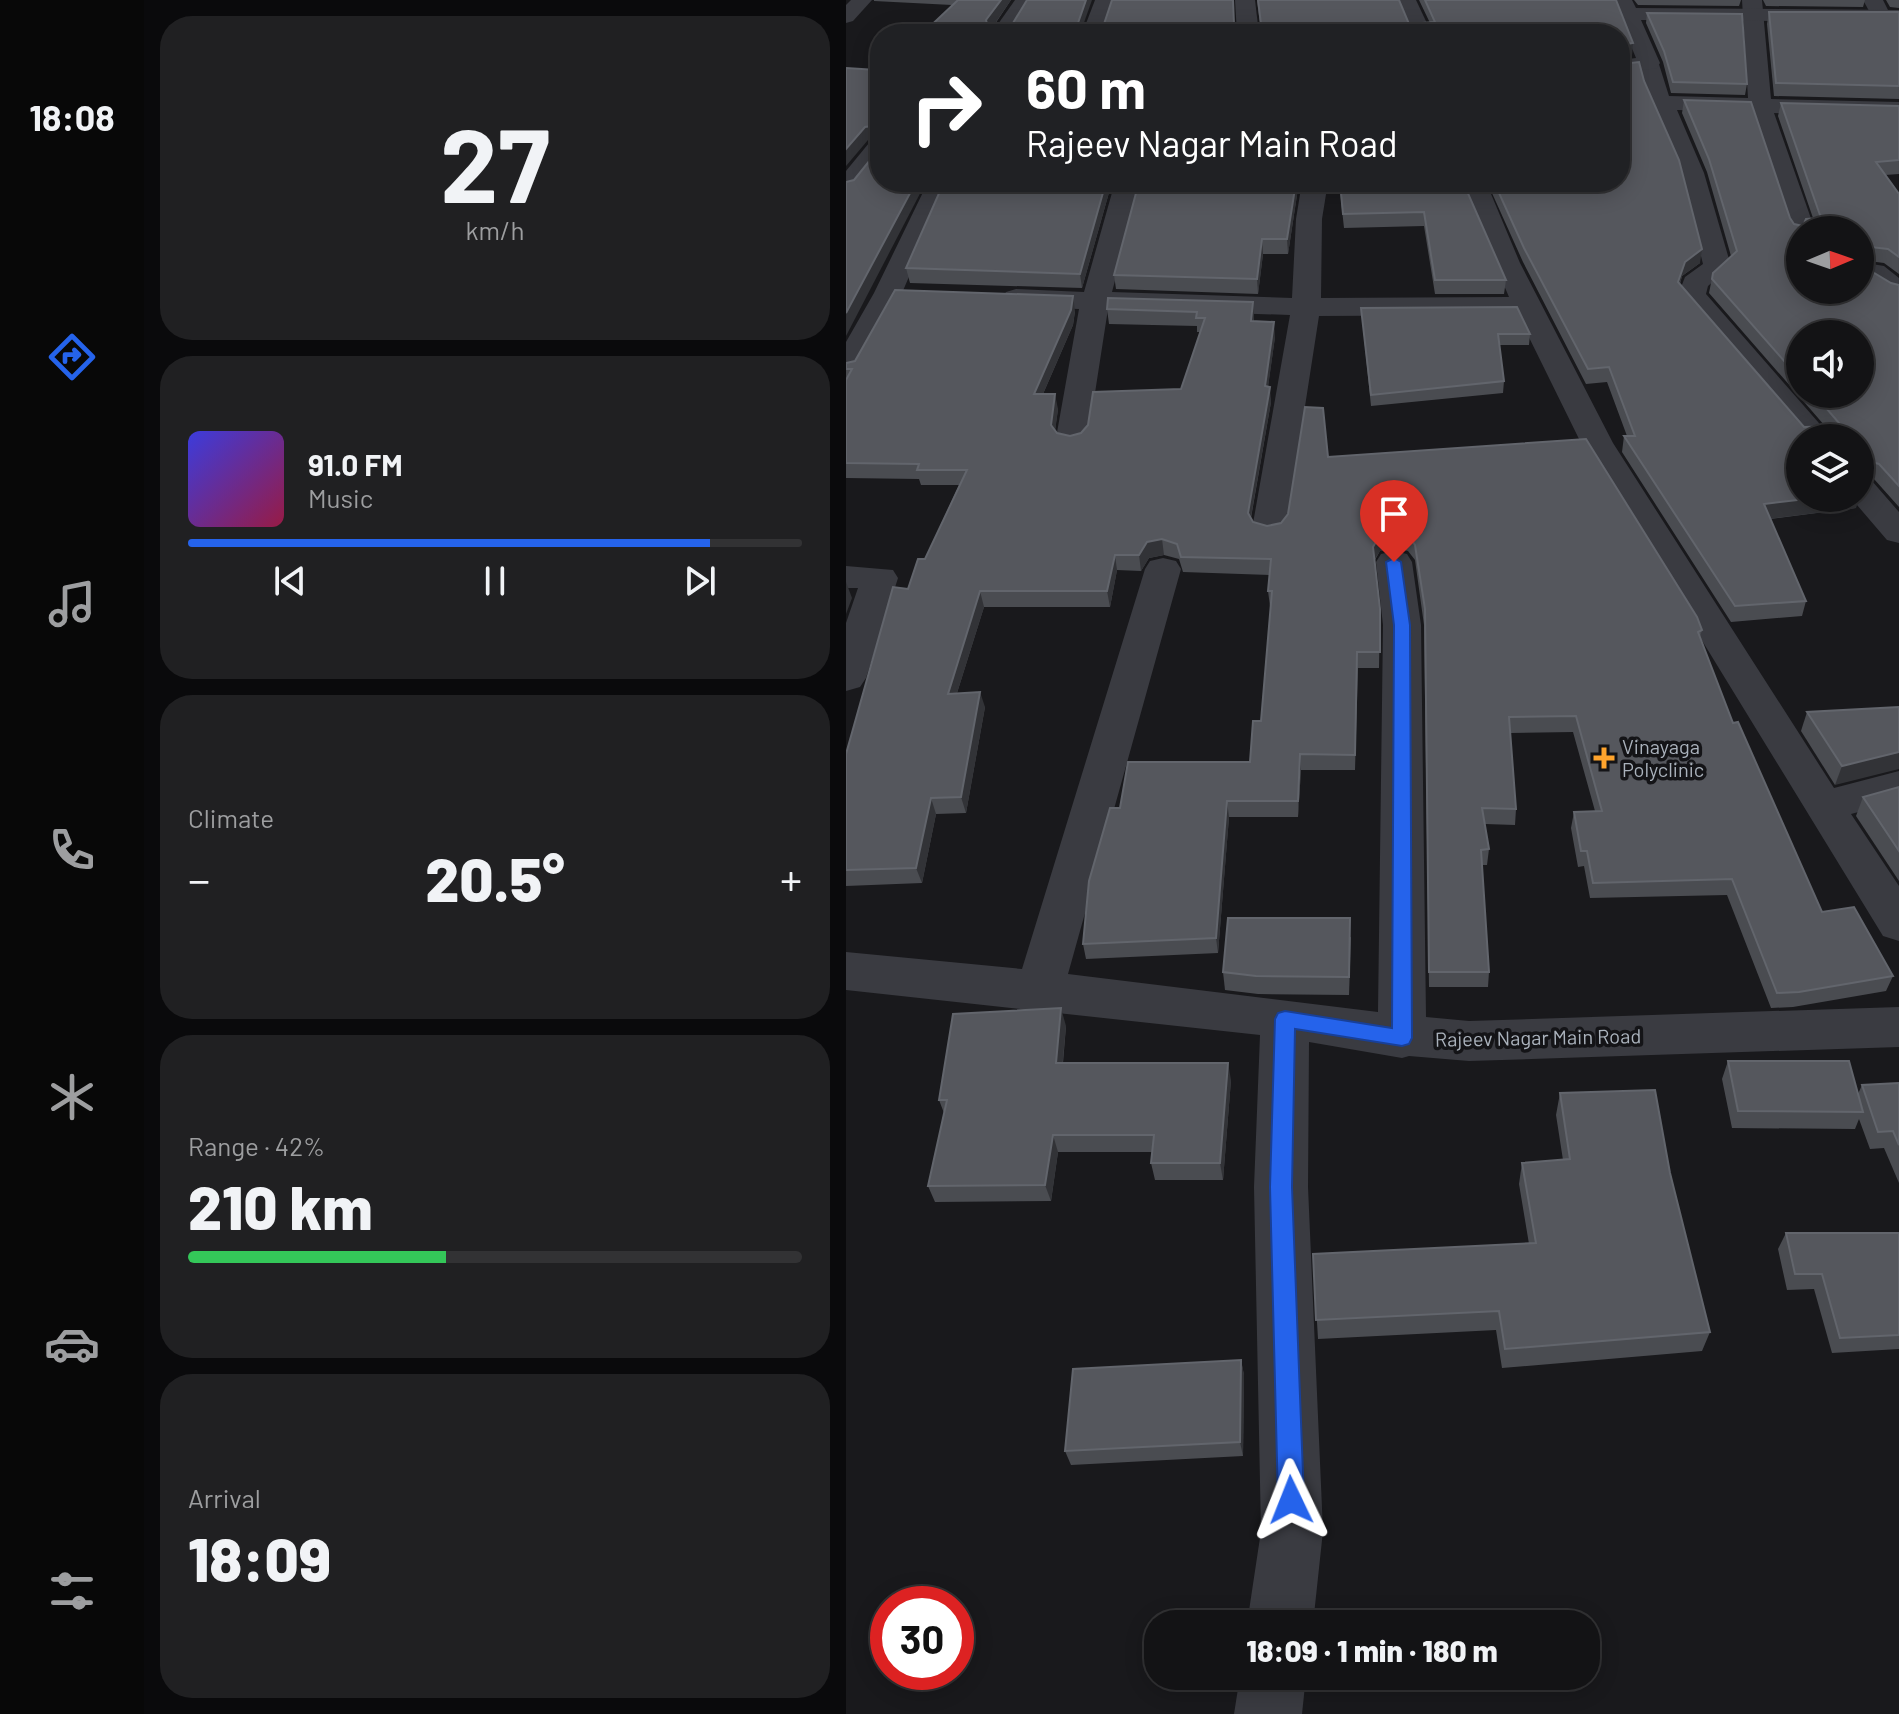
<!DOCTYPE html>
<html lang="en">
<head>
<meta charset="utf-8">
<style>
  body { margin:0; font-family:Barlow,sans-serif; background:#202022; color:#f1f3f6; height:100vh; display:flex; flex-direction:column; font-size:30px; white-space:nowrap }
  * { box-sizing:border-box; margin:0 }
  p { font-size:26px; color:#9d9ea0 }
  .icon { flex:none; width:44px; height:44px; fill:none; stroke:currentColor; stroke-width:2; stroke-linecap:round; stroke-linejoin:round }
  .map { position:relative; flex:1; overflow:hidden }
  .panel { display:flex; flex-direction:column; gap:16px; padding:16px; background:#0a0a0c; width:702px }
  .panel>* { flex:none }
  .banner { position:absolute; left:24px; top:24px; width:760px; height:168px; border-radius:32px; box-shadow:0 4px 20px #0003,0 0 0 2px #323234; background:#202124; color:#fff; overflow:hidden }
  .needle { width:52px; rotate:88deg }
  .tools { position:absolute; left:940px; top:216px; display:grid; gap:16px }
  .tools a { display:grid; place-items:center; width:88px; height:88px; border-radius:50%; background:#131315; box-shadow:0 4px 20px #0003,0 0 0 2px #323234; font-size:40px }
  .speed { position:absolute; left:24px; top:1586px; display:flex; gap:16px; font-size:40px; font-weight:700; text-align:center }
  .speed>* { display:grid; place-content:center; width:104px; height:104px; border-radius:50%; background:#131315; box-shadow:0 4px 20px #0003,0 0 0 2px #323234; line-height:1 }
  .speed .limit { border:12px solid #d22; background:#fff; color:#111 }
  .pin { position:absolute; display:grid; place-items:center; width:68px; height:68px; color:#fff; margin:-82px -34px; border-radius:50% 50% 50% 0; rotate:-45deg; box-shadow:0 0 8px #0007 }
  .pin .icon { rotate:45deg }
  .me { position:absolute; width:88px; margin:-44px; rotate:358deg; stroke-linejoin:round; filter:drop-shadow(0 0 6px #0008) }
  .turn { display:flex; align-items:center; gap:28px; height:168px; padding:0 24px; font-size:36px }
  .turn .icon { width:104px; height:104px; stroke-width:2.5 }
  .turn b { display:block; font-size:56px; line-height:68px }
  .big { font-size:60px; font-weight:800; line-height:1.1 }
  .panel .tile { flex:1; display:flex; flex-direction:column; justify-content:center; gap:12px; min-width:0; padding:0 28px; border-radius:32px; background:#202022 }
  .panel .dial { align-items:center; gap:0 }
  .dial b { font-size:104px; line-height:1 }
  .song { display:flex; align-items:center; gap:24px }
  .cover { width:96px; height:96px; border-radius:12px; background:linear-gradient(135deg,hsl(240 70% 55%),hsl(340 70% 35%)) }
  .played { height:8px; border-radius:4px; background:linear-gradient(90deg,#2563eb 85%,#323234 85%) }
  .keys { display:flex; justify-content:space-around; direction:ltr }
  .heat { display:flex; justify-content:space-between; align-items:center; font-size:44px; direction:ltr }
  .charge { height:12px; border-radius:6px; background:linear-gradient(90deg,#34c759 42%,#323234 0) }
  .trip { position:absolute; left:298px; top:1610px; width:456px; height:80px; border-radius:32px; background:#131315; box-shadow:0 4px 20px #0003,0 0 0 2px #323234; font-weight:800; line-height:80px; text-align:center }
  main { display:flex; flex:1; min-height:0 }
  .menu { display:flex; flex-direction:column; width:144px; justify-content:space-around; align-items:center; background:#080808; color:#9d9ea0 }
  .menu .icon { width:56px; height:56px }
  .menu .on { color:#2563eb }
  .menu b { font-size:36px; color:#f1f3f6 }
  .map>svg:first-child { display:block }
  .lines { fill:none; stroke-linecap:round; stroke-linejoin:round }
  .minor { fill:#3a3b41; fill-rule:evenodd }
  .tertiary { fill:#3a3b41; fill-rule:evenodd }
  .wall { fill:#4a4c51; fill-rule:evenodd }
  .shaded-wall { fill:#323337 }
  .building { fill:#55575d; stroke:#62656c; stroke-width:2; fill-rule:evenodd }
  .route { fill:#2563eb; stroke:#184099; stroke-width:2 }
  .poi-dot { fill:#ffa42d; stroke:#141417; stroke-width:3 }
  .labels { text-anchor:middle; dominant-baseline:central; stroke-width:7; stroke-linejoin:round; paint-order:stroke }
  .poi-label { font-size:20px; fill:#aab2bc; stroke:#141417; text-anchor:start }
  .street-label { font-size:20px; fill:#aab2bc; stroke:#141417 }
</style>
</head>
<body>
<main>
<nav class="menu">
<b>18:08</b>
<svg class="icon on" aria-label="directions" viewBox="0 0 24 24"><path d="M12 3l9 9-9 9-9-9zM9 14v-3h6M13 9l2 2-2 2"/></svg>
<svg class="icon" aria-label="music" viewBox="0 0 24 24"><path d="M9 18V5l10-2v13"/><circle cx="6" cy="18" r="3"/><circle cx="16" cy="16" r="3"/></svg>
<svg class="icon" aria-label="phone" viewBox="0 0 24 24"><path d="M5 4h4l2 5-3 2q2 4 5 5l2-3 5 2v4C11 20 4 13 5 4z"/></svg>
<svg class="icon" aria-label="climate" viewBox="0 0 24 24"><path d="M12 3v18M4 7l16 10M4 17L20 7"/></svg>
<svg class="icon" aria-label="car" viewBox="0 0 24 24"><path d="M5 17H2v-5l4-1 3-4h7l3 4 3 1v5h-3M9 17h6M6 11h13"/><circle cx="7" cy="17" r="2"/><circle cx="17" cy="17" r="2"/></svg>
<svg class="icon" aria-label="filters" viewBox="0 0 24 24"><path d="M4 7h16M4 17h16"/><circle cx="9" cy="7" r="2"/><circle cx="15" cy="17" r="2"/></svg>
</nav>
<section class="panel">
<div class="tile dial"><b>27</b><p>km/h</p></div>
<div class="tile">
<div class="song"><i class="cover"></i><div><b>91.0 FM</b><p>Music</p></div></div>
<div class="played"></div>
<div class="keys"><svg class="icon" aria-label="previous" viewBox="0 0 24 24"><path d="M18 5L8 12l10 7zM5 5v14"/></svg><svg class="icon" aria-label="pause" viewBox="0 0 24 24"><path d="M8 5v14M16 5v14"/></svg><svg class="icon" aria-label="next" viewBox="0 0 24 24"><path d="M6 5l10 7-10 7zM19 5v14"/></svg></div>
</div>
<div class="tile"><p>Climate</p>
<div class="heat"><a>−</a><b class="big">20.5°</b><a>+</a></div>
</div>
<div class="tile"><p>Range · 42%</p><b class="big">210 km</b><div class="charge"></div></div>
<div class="tile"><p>Arrival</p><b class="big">18:09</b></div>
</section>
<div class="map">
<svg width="1053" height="1714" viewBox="0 0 1053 1714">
  <rect width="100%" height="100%" fill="#19191c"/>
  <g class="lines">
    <g class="minor">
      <polygon points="5,0 26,0 7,21 0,23 0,5"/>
      <polygon points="169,0 189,0 167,34 145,34"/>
      <polygon points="249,0 269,0 258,34 236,34"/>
      <polygon points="389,0 409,0 413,34 391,34"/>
      <polygon points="550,0 570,0 586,34 564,34"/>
      <polygon points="896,0 916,0 925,99 1053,102 1053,116 928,113 969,230 954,230 954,237 947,236 943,230 905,112 831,110 858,173 885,266 862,286 860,294 986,438 954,439 832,295 839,277 857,264 834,173 799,93 792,63 803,56 811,58 823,96 902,98"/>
      <polygon points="1017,0 1037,0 1045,16 1035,22 1028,20"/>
      <polygon points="34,141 34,161 9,192 0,195 0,171 23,143"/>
      <polygon points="269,182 295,182 266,292 446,298 450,219 456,182 482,182 476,219 475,298 663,297 614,182 640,182 674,263 767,443 988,788 1053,771 1053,801 1005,814 1053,886 1053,941 1037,936 735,443 672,315 473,316 440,529 435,536 423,539 411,536 406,529 444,315 262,309 242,438 237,445 226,448 215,445 210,438 233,309 170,307 160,304 156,298 160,292 170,289 238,292"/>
      <path d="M1014 262 1038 266 1053 278V299C1038 296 1029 281 1014 278Z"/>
      <polygon points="1014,478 1026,481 1053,512 1053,543 1041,540 1005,498 1014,498"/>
      <polygon points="548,551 561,554 566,562 575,625 580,1017 623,1021 1053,1007 1053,1047 623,1061 563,1056 556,1058 463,1042 462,1187 477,1531 467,1624 401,1624 415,1531 408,1187 414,1035 0,990 0,952 176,969 299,569 304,561 317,558 330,561 335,569 222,974 532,1012 537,625 530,562 535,554"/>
      <polygon points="0,566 47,570 52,578 20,678 14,687 0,691 0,623 12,588 0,588"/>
      <polygon points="394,1676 460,1676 456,1714 388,1714"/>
    </g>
    <g class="tertiary">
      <polygon points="766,0 786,0 790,8 1053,10 1053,22 795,20 814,63 811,68 774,74 774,60 790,58"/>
      <polygon points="82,182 108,182 99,193 56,293 15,368 11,374 0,377 0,342 28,293"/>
    </g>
  </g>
  <g class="wall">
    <polygon points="28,0 165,0 149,24 414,24 411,0 553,0 563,24 584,23 573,0 770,0 786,56 774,58 774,34 76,34 106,5 28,1"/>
    <polygon points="788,0 895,0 893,6 792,5"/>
    <polygon points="917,0 1019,0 1017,7 920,6"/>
    <polygon points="1040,0 1053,0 1053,8 1044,7"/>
    <polygon points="923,12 1053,12 1053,99 928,96 921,24"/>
    <polygon points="801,13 901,84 899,95 825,93 817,62 800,23"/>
    <path d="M798 81 854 263 836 276 834 284 958 427 979 426 863 293 867 273 885 256 861 172 836 113 838 100 948 224 957 226 967 218 932 116 935 103 1053 106V174L1039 175 1053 194V274L1038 263 1015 260V265L1045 283 1053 285V507L1028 479 1016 475 1014 438 1010 508 924 519 960 601 956 616 885 622 776 452 778 436H781L761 382 740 384 677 262 641 182H774ZM954 334 1014 394H954Z"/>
    <polygon points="266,182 236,288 64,283 60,268"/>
    <polygon points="453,182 442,254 417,254 412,294 270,289 268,275"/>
    <polygon points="493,182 617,182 660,280 658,294 589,294 578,226 498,228"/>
    <polygon points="407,302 408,321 429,337 422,386 425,402 405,518 407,522 421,526 435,523 482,457 856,630 854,637 887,723 976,912 1047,976 1040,991 947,1007 925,1008 881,895 744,898 738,866 732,867 725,828 728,812 749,811 727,732 664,733 670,809 669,825 639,824 643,849 641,865 636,865 643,972 642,987 583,987 578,625 569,560 562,551 549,548 534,551 529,560 534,609 533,668 512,668 509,770 455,770 452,817 383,817 372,953 240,959 237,944 274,808 404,762 415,721 425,606 424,606 422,591 424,575 337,572 333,559 318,555 303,558 295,571 271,570 264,607 138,607 111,693 139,707 120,813 90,814 76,883 0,886 0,754 62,589 79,559 113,485 75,485 73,479 0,478 0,363 229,311 227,325 197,394 212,409 209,430 211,433 224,436 235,433 335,389 354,332 351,332 351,326 263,324 261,309"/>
    <polygon points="515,308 684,334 683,345 653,345 658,381 657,393 525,406"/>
    <polygon points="1053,707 989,785 955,731 961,712"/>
    <polygon points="1053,787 1053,881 1010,816 1017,797"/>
    <polygon points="505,937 503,995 412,994 379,990 377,972"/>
    <polygon points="220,1026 217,1063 385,1080 377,1180 309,1180 305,1163 306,1152 212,1152 205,1201 89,1202 82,1186 98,1113 93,1100"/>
    <polygon points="882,1061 1012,1094 1016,1085 1053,1083 1053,1183 1038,1148 1024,1149 1013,1119 1009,1129 886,1128 876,1079"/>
    <polygon points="714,1093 824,1173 864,1332 856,1351 656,1368 650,1330 472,1339 467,1254 683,1244 673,1184 676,1163 717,1160 710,1115"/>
    <polygon points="940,1233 1053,1233 1053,1349 986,1353 968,1289 941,1290 932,1249"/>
    <polygon points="395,1360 398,1375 397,1456 225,1465 219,1451"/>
  </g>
  <g class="shaded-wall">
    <polygon points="155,0 165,0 143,32 140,20"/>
    <polygon points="240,0 246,0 234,34 232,23"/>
    <polygon points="787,43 786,56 774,58 774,45"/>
    <polygon points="33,125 34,139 22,140 0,166 0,149 19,127"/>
    <polygon points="70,182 80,182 0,336 0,313"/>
    <polygon points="260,182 266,182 236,288 234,274"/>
    <polygon points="450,182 453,182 442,254 441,239"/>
    <polygon points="416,239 417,254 412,294 411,279"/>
    <polygon points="856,249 854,263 836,276 830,297 832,282 839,262"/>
    <polygon points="227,296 229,311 227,325 190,410 188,394"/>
    <polygon points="407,302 408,317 406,336 405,321"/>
    <polygon points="428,322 429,337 420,402 419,386"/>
    <polygon points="424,387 425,402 403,528 402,513"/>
    <polygon points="209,394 212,409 208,440 205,425"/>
    <polygon points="969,498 1013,498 1010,508 914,520 918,504"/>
    <polygon points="549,532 549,548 534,551 527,562 527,547 534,535"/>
    <polygon points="316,539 318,555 303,558 295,571 293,555 301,542"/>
    <polygon points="269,555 271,570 264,607 261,591"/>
    <polygon points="0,582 6,598 0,614"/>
    <polygon points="134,591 138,607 106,709 102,694"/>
    <polygon points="134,692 139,707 120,813 115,797"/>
    <polygon points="1053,752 1053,769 989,785 996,766"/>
    <polygon points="454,754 455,770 452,817 452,801"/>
    <polygon points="85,798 90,814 76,883 70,868"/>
    <polygon points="381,801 383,817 372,953 370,938"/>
    <polygon points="215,1008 220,1026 215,1080 210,1063"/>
    <polygon points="382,1063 385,1080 377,1180 374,1163"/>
    <polygon points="207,1135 212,1152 205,1201 199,1185"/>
    <polygon points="395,1360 398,1375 397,1456 394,1442"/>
  </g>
  <g class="building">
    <polygon points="112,0 155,0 140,20 141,24 167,23 181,0 240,0 232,23 258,24 266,0 387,0 388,24 415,24 412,0 553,0 563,24 589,22 579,0 770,0 787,43 774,45 774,34 76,34"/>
    <polygon points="923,12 1053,12 1053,86 930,83"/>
    <polygon points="801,13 896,14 901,84 827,82 818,51"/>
    <path d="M793 62 798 81 833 160 856 249 839 262 832 282 958 427 990 426 993 423 968 394H1014V334H954V379L866 279 867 273 891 251 863 159 838 100 905 102 944 218 948 224 957 226 960 219 975 218 935 103 1053 106V160L1030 162 1053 194V257L1042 249 1016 246 1015 265 1045 283 1053 285V486L1033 464 1019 460 1015 463 1016 480H1014V438H954V498H969L918 504 960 601 889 606 778 436H789L763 367 742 369 678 248 648 182H774V63L776 64ZM954 230H1014V290H954Z"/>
    <polygon points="34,65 34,182 70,182 0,313 0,182 8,180 33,149 33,125 19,127 0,149 0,68 31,70"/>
    <polygon points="98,182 260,182 234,274 60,268"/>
    <polygon points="293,182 450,182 441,239 416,239 411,279 268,275"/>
    <polygon points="494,182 617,182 660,280 589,280 578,212 497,214"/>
    <polygon points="49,290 227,296 225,310 188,394 209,394 205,425 211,433 224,436 235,433 242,425 247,392 335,389 359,318 350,318 351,312 261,309 262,298 407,302 405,321 428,322 419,386 424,387 402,513 407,522 421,526 435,523 442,514 459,407 477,408 482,457 740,439 851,617 856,630 852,632 887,723 892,722 976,912 1008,907 1047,976 953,992 931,993 886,879 747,883 741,851 735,851 728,812 756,811 730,716 663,717 670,809 636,808 643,849 635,850 643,972 583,972 579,609 569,545 562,535 549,532 534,535 527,547 534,609 534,652 511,652 509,755 454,754 452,801 381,801 370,938 237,944 243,881 264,808 274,808 282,762 404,762 407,721 415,721 426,591 422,591 425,559 335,557 331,544 316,539 301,542 293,555 269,555 261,591 134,591 102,694 134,692 115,797 85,798 70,868 0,870 0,754 47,587 62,589 72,559 79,559 121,470 71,470 73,464 0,463 0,380 6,369 0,369 0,363 9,361"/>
    <polygon points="671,307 684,334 652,334 658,381 525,395 515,308"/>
    <polygon points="1053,707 1053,752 996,766 961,712"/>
    <polygon points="1053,787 1053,851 1017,797"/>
    <polygon points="382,918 504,918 503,977 410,976 377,972"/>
    <polygon points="215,1008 210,1063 382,1063 374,1163 305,1163 308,1135 207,1135 199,1185 82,1186 101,1100 93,1100 107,1014"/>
    <polygon points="882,1061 1003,1061 1017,1112 892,1111"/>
    <polygon points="1053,1083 1053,1145 1047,1131 1032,1132 1016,1085"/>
    <polygon points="809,1090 824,1173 864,1332 659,1349 653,1311 470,1320 467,1254 690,1243 676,1163 724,1159 714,1093"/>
    <polygon points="940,1233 1053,1233 1053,1335 994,1338 976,1274 949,1274"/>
    <polygon points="395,1360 394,1442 219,1451 227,1369"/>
  </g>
  <polygon class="route" points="548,558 555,562 564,625 566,1038 563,1044 556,1046 449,1029 446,1187 458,1500 454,1509 445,1513 436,1509 432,1500 424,1187 429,1019 432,1013 439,1011 546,1028 548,625 540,562"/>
  <path class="poi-dot" d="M754 746h8v8h8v8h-8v8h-8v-8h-8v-8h8z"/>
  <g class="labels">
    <g class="poi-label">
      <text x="776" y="746">Vinayaga<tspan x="776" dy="23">Polyclinic</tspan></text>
    </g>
    <g class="street-label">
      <text transform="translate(692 1037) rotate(-1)">Rajeev Nagar Main Road</text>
    </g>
  </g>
</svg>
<div class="tools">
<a><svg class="needle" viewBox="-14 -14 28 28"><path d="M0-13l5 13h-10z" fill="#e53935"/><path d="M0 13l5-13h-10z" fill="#9d9ea0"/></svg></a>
<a><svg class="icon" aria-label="sound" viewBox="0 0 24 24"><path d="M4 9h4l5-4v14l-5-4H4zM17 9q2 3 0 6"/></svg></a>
<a><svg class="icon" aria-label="layers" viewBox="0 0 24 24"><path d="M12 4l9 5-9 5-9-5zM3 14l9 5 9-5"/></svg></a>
</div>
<div class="speed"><div class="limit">30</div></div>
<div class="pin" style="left:548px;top:562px;background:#d93025"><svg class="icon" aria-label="arrive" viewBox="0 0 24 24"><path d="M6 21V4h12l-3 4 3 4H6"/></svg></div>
<svg class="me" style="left:445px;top:1500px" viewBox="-20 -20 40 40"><path d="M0-17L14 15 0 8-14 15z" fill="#2563eb" stroke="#fff" stroke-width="4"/></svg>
<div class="trip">18:09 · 1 min · 180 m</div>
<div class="banner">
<div class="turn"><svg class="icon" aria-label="right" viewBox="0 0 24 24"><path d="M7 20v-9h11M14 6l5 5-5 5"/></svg><div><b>60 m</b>Rajeev Nagar Main Road</div></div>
</div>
</div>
</main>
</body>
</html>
